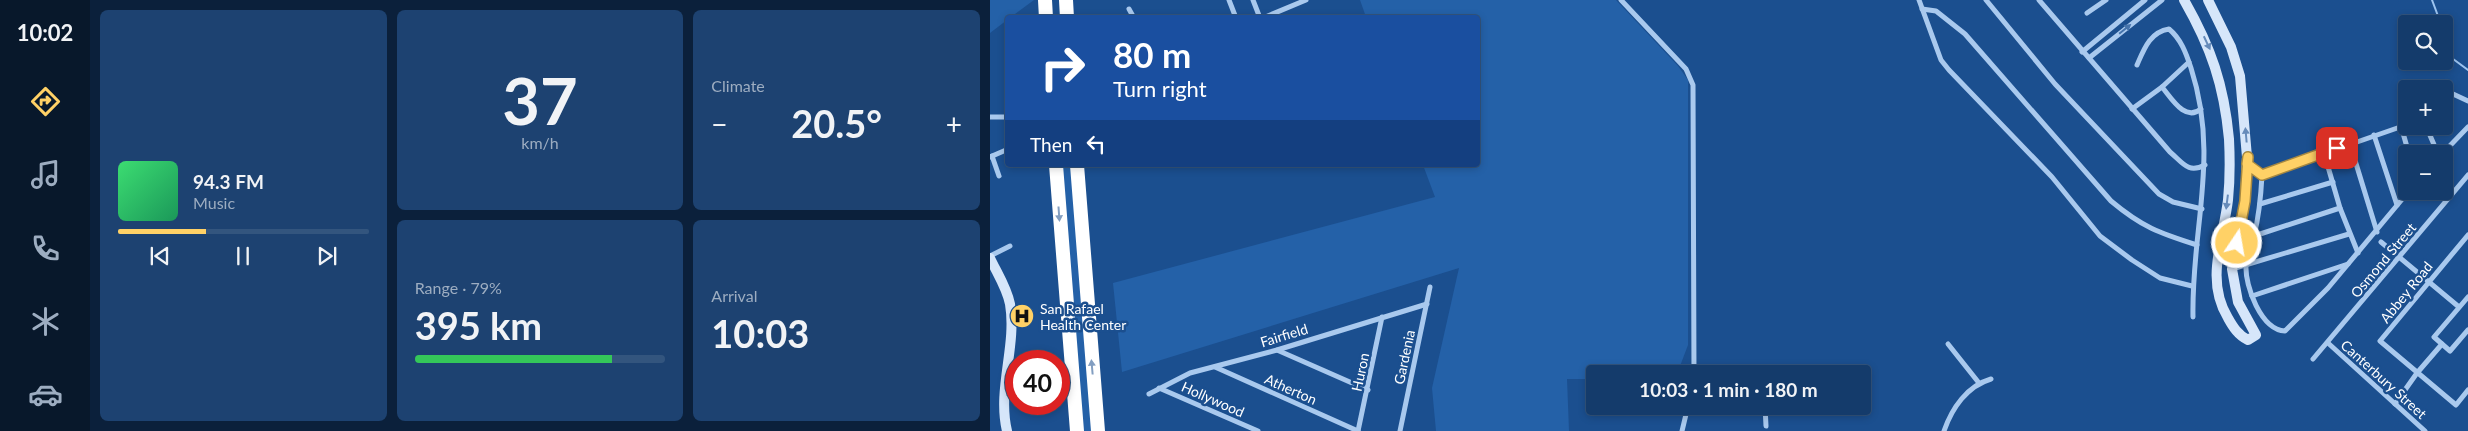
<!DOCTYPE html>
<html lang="en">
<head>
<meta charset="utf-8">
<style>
  body { margin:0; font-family:Lato,sans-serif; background:#1d4271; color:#f1f3f6; height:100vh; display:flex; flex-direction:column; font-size:19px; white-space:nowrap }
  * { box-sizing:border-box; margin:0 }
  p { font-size:16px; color:#9dadc1 }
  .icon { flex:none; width:28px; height:28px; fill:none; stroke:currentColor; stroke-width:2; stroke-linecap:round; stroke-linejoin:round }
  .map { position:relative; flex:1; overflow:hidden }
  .details { display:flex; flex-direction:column; gap:10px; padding:10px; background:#0b203b; width:900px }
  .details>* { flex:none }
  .hud { position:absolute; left:15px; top:15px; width:475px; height:152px; border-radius:5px; box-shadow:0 2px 8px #0003,0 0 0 1px #33557e; background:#1a4fa0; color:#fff; overflow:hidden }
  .controls { position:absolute; left:1408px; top:15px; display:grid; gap:10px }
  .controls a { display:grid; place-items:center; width:55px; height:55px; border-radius:5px; background:#143b6b; box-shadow:0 2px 8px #0003,0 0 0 1px #33557e; font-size:25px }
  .speed { position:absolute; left:15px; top:350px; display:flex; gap:10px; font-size:25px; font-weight:700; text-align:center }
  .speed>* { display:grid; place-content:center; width:65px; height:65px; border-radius:50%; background:#143b6b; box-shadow:0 2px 8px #0003,0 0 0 1px #33557e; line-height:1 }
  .speed .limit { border:8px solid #d22; background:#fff; color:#111 }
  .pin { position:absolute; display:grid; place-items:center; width:42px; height:42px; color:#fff; margin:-21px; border-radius:10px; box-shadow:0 2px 8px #0006 }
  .me { position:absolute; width:55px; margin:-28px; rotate:12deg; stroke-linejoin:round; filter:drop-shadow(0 0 4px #0008) }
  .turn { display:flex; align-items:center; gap:18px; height:105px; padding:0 25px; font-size:22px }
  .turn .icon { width:65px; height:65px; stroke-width:2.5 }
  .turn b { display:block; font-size:35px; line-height:42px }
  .then { display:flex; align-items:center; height:48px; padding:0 25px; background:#0003; gap:10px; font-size:19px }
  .big { font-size:38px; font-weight:700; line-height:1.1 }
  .details .tile { flex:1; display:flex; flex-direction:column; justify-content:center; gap:8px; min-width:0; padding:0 18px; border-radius:8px; background:#1d4271 }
  .details .dial { align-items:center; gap:0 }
  .dial b { font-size:65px; line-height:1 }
  .song { display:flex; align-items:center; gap:15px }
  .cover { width:60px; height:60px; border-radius:8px; background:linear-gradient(135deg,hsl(140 70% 55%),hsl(150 70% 35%)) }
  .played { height:5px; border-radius:2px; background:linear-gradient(90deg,#ffd166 35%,#33557e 35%) }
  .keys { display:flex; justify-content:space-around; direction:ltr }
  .heat { display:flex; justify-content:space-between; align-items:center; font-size:28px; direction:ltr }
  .charge { height:8px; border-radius:4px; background:linear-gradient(90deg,#34c759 79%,#33557e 0) }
  .details .tiles { flex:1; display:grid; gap:10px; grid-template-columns:repeat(3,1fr) }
  .tile:first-child { grid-row:span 2 }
  .trip { position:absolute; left:596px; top:365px; width:285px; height:50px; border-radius:5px; background:#143b6b; box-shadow:0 2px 8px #0003,0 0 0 1px #33557e; font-weight:700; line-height:50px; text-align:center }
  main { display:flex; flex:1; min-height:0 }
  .tabs { display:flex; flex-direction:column; width:90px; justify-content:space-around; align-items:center; background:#08182b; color:#9dadc1 }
  .tabs .icon { width:35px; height:35px }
  .tabs .on { color:#ffd166 }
  .tabs b { font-size:22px; color:#f1f3f6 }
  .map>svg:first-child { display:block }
  .green { fill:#2461a8 }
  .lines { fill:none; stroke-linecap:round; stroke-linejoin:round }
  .stream { stroke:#9cc4f0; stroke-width:2 }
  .street { stroke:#a9c9ee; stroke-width:5 }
  .secondary { stroke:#d6e6fa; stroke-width:10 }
  .highway { stroke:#fff; stroke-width:14 }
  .oneway { fill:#4674ac }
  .oneway2 { fill:#668bba }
  .oneway3 { fill:#829ec1 }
  .route-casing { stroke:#a68842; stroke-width:12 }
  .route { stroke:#ffd166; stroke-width:9 }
  .labels { text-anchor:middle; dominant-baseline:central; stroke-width:5; stroke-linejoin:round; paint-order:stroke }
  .street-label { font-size:14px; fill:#fff; stroke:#1b4f8f }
  .poi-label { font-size:14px; fill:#fff; stroke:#1b4f8f; text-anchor:start }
</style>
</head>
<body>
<main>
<nav class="tabs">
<b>10:02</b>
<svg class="icon on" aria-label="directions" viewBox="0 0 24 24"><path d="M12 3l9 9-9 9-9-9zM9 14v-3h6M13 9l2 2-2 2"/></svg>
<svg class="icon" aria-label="music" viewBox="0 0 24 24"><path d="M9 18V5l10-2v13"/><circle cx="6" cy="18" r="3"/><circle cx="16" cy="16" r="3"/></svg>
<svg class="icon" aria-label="phone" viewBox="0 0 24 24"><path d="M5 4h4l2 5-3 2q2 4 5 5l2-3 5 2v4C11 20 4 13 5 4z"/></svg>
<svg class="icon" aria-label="climate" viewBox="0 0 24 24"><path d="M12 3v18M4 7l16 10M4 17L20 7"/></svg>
<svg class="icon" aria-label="car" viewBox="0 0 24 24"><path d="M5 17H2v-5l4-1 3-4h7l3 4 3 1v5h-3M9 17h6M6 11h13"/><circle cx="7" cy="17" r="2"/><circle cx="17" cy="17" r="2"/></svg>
</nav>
<section class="details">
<div class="tiles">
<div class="tile">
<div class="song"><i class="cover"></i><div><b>94.3 FM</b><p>Music</p></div></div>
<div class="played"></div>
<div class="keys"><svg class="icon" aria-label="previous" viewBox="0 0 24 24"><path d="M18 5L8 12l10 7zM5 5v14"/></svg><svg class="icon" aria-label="pause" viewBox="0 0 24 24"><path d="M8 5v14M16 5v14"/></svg><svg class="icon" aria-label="next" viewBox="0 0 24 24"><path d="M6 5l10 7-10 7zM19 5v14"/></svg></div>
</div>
<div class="tile dial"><b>37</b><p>km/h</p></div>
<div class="tile"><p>Climate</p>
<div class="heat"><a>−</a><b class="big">20.5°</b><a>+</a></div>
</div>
<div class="tile"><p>Range · 79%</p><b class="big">395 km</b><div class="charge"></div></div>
<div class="tile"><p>Arrival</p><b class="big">10:03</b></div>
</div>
</section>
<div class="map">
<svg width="1478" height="431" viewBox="0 0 1478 431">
  <rect width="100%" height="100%" fill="#1b4f8f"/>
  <g class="green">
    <polygon points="0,0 44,0 21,17 18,18 17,20 0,33"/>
    <polygon points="370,0 626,0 688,66 698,80 698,345 687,374 605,374 605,379 577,379 579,431 446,431 442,388 469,268 132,372 123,283 445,197 433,165 488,165 488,18 376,17"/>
    <polygon points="69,165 82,165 104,431 90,431"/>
  </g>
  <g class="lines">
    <g class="stream">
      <polyline points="1442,0 1451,24"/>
      <polyline points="1454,36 1459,56 1478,70"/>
    </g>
    <g class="street">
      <polyline points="239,0 246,18"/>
      <polyline points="263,0 270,18"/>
      <polyline points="631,0 696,69 703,85 704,374"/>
      <polyline points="929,0 951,60 959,70 1062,177 1110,236 1142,260 1170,278 1202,286"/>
      <polyline points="996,0 1065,84 1169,194 1183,202 1212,209"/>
      <path d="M1049 0 1180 152C1193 163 1198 174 1215 165"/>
      <polyline points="139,9 144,18"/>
      <path d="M932 9 946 11 975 34 1121 201C1152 227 1169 233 1207 245"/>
      <polyline points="1097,13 1116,0"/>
      <polyline points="273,18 316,0"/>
      <polyline points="1092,52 1155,0"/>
      <polyline points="1099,58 1172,0"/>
      <path d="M1147 65C1154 49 1160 32 1179 29 1191 39 1196 53 1201 68 1230 158 1201 228 1203 317"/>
      <path d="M1172 87C1182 99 1195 122 1211 109"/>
      <polyline points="1454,103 1463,94 1478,101"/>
      <polyline points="1142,109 1172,87 1199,62"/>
      <polyline points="0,117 18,117"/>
      <polyline points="1411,126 1419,154"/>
      <polyline points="1436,126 1448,154"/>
      <polyline points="1384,135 1407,205"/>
      <polyline points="1360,144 1387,232"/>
      <polyline points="1334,153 1350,208 1368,253"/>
      <polyline points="1452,154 1478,127"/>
      <polyline points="2,156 9,176"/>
      <polyline points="0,157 16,150"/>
      <polyline points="1257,163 1272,175"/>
      <path d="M1272 175C1271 195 1269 216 1264 236 1262 246 1257 256 1256 266 1255 286 1271 330 1295 331L1338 288 1419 191"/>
      <polyline points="1272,175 1416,125"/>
      <polyline points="1270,204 1343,182"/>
      <polyline points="1478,235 1390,341 1466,405 1478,390"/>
      <polyline points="1264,236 1350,208"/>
      <polyline points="1391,242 1469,307"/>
      <polyline points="0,256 20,246"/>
      <polyline points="1242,269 1359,234"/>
      <polyline points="1262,296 1358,264"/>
      <polyline points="1478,297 1444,337 1460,351 1478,330"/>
      <polyline points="1338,343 1435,431"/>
      <polyline points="958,344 989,383"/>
      <polyline points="287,350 378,390"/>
      <polyline points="1323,359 1478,175"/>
      <polyline points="225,367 368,431"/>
      <polyline points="169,388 268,431"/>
      <polyline points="159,394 200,373 287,350 437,304"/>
      <polyline points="1405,404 1427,373 1452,344"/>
      <polyline points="775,406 776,426"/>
      <polyline points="368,431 392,317"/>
      <polyline points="410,431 440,287"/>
      <polyline points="692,431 698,406"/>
      <path d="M954 431C962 408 977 386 1001 379"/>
    </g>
    <g class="secondary">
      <path d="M1194 0C1221 47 1234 85 1239 139 1240 159 1240 180 1238 200 1233 241 1215 280 1238 318 1243 327 1248 335 1258 340L1266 335 1248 302 1242 269 1255 201 1257 157 1250 76 1241 47 1218 0"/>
      <path d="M0 258C7 273 17 288 20 304 27 346 7 389 17 431"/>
    </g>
    <g class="highway">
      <polyline points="55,0 56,18"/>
      <polyline points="76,0 77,18"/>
      <polyline points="66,165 87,431"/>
      <polyline points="87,165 108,431"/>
    </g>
  </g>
  <defs><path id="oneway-solid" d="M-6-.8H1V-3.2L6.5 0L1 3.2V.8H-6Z" transform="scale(1.25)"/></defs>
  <use class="oneway" href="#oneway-solid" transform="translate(1135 29) rotate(-39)"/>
  <g class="oneway2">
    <use href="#oneway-solid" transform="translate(1217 43) rotate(65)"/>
    <use href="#oneway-solid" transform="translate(1256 135) rotate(-95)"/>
    <use href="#oneway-solid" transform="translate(1237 202) rotate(97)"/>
  </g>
  <g class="oneway3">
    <use href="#oneway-solid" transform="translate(69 214) rotate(86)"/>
    <use href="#oneway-solid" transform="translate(102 367) rotate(-95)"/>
  </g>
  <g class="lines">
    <g class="route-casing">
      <polyline id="route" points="1247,243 1255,201 1258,157 1257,164 1272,175 1347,148"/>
    </g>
    <use href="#route" class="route"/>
  </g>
  <defs>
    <g id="hospital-disc" transform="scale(1.25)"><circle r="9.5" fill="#ffd166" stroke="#1b4f8f"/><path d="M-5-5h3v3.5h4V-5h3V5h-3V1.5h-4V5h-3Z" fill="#111"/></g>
  </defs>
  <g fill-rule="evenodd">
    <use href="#hospital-disc" x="32" y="316"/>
  </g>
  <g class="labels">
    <g class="street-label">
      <text transform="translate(1393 260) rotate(-50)">Osmond Street</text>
      <text transform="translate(1416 292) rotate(-51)">Abbey Road</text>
      <text transform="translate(294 335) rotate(-17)">Fairfield</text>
      <text transform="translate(414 357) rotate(-78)">Gardenia</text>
      <text transform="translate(370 372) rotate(-78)">Huron</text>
      <text transform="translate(1394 379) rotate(42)">Canterbury Street</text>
      <text transform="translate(301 389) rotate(24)">Atherton</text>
      <text transform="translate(223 399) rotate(24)">Hollywood</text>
    </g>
    <g class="poi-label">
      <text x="50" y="308">San Rafael<tspan x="50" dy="16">Health Center</tspan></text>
    </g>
  </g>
</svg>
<div class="controls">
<a><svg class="icon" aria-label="search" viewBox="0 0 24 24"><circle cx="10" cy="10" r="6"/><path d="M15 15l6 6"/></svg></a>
<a>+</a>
<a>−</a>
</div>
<div class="speed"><div class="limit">40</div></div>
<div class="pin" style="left:1347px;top:148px;background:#d93025"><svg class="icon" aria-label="arrive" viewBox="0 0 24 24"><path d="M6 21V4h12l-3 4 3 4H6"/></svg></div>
<svg class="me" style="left:1247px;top:243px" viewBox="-20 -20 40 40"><circle r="17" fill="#ffd166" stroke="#fff" stroke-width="3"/><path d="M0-11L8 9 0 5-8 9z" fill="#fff"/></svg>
<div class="trip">10:03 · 1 min · 180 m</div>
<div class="hud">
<div class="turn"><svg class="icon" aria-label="right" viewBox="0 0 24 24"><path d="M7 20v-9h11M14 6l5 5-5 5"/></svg><div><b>80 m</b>Turn right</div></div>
<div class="then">Then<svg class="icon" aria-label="left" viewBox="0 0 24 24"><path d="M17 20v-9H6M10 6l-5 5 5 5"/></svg></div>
</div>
</div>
</main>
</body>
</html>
